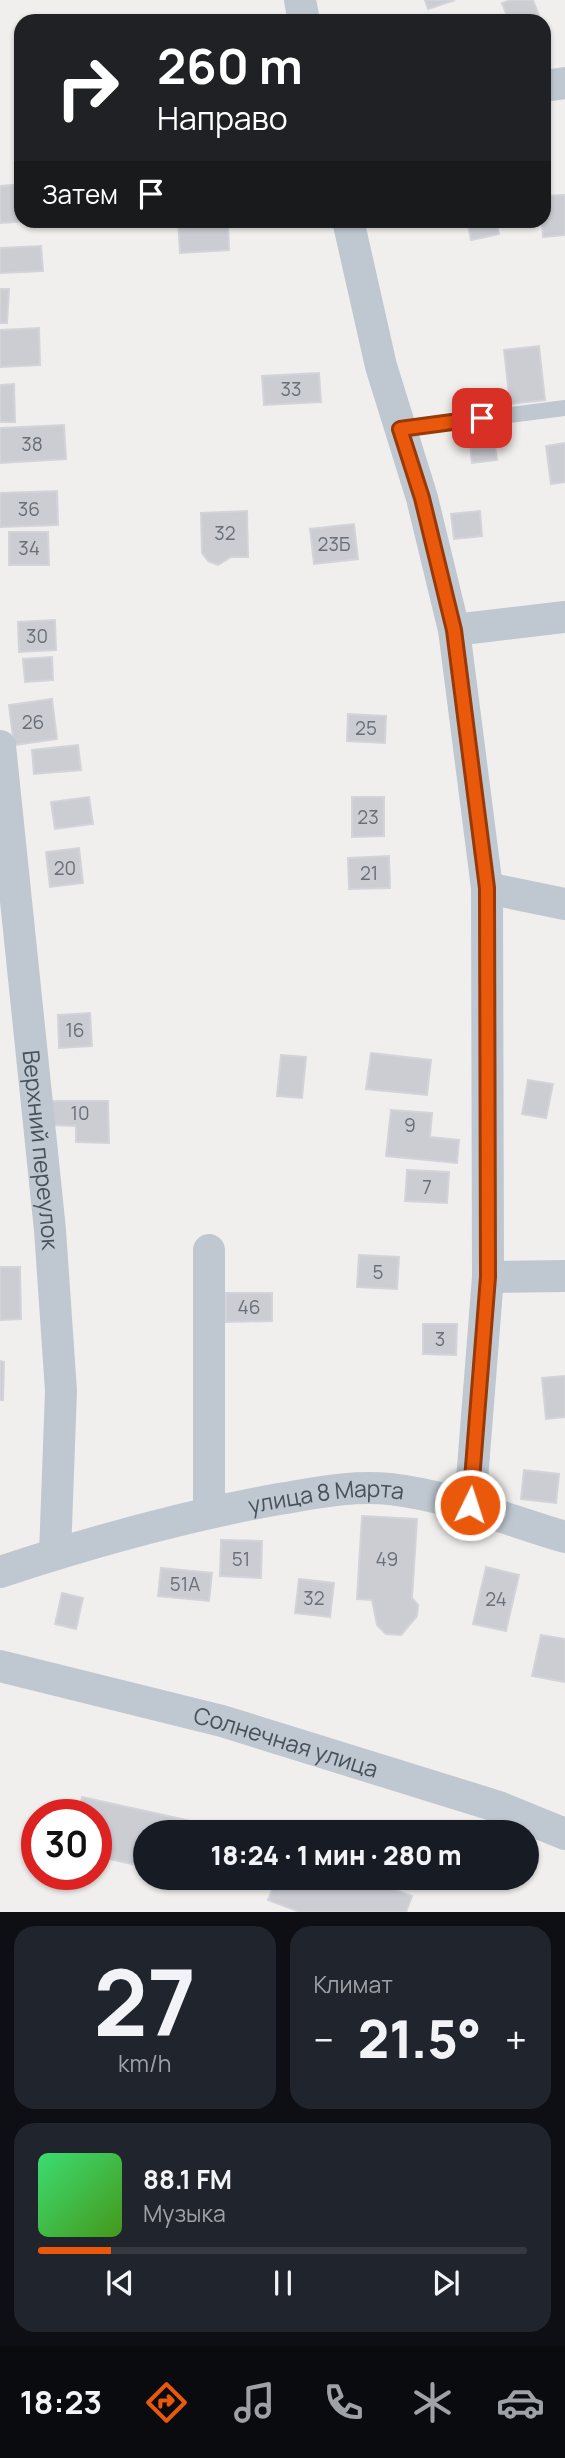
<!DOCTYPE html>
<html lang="ru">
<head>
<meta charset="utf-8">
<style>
  body { margin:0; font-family:Manrope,sans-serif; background:#20242c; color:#f1f3f6; height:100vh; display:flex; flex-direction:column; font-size:26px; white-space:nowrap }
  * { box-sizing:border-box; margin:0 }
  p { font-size:23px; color:#9ea1a6 }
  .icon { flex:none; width:38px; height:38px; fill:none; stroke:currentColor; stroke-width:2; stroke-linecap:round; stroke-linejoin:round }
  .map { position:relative; height:1912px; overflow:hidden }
  .panel { display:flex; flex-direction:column; gap:14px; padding:14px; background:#0d0f14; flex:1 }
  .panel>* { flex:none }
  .hud { position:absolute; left:14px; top:14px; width:537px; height:214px; border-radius:21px; box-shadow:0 2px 5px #0004; background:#202124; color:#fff; overflow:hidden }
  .speed { position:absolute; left:21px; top:1799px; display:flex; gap:14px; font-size:35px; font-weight:700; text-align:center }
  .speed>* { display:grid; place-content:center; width:91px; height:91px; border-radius:50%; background:#171b24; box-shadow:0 2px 5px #0004; line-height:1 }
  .speed .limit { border:10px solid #d22; background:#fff; color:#111 }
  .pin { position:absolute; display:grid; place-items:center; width:60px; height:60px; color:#fff; margin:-30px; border-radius:14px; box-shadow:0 4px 10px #0006 }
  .me { position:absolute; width:77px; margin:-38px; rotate:4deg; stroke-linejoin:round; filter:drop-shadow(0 0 5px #0008) }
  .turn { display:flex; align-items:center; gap:24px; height:147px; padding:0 28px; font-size:32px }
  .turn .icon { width:91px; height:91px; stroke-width:2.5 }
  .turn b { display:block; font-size:49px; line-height:60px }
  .then { display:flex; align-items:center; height:66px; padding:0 28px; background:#0003; gap:14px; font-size:26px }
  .big { font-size:52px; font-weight:800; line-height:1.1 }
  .panel .card { flex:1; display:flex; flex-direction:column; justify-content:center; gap:10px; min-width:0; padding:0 24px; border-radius:21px; background:#20242c }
  .panel .dial { align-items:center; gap:0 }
  .dial b { font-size:91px; line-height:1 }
  .song { display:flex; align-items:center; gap:21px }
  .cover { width:84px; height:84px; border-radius:10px; background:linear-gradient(135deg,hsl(140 70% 55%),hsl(100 70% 35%)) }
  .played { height:7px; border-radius:4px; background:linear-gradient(90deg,#ea580c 15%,#363941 15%) }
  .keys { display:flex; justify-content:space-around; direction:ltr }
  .heat { display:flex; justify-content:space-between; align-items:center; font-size:38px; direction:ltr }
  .panel .tiles { flex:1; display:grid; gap:14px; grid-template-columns:1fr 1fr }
  .card:last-child { grid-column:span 2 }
  .trip { position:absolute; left:133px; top:1820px; width:406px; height:70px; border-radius:35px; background:#171b24; box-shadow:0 2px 5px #0004; font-weight:800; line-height:70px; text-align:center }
  .menu { display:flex; height:112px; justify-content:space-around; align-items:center; background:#090b0e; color:#9ea1a6 }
  .menu .icon { width:49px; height:49px }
  .menu .current { color:#ea580c }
  .menu b { font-size:32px; color:#f1f3f6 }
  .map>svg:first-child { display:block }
  .building { fill:#cbcdd3; stroke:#d2d4da; stroke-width:2 }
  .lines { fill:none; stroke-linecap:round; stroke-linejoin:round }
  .lane { stroke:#bfc8d0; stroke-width:16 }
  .street { stroke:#bfc8d0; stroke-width:32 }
  .route-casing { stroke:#983908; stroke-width:18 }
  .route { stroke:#ea580c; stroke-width:12 }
  .labels { text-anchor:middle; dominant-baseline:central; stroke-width:5; stroke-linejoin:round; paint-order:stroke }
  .number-label { font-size:19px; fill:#686f79 }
  .street-label { font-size:23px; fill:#47505b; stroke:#fff }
</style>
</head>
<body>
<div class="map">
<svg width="565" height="1912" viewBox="0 0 565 1912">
  <rect width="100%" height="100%" fill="#f1efee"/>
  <g class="building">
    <polygon points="425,0 455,0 428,9"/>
    <polygon points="511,0 533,0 540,18 533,21 509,21 502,3"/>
    <polygon points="21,184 21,220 30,221 0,223 0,186"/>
    <polygon points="565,195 565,235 543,237 542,220 544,220 544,196"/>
    <polygon points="178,220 228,220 229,250 180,253"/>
    <polygon points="467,220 496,220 499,234 471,240"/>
    <polygon points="41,246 43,271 0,273 0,248"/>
    <polygon points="0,289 9,289 7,323 0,323"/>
    <polygon points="39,328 40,365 0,367 0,330"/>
    <polygon points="539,346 545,400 510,404 504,350"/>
    <polygon points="319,373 321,402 264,405 262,376"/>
    <polygon points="14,384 15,422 0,422 0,385"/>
    <polygon points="64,425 66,459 0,463 0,428"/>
    <polygon points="494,440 497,460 472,463 470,444"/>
    <polygon points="565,443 565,482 551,484 546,446"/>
    <polygon points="57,491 58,525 0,527 0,493"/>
    <polygon points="247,511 248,557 231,557 218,565 208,561 202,553 201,513"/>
    <polygon points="480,511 482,536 454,539 451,514"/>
    <polygon points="354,524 358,559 314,564 310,529"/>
    <polygon points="9,532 48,532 49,565 9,565"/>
    <polygon points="55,620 56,650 19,652 18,622"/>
    <polygon points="52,657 53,680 25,682 23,659"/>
    <polygon points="52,699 57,739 14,745 9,705"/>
    <polygon points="348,714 386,716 385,743 347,741"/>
    <polygon points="78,745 81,770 34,774 32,750"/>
    <polygon points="89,797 93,824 55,829 51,802"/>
    <polygon points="352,797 384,797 384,836 352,837"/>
    <polygon points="79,848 83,883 50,887 46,852"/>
    <polygon points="389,856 390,888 349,889 348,858"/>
    <polygon points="90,1013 92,1046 59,1048 58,1015"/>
    <polygon points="371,1053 431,1060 427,1095 366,1089"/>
    <polygon points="281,1055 306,1057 302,1098 277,1096"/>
    <polygon points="528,1080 553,1084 546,1118 522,1114"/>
    <polygon points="51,1101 108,1101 109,1143 76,1142 76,1126 51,1125"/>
    <polygon points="391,1110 432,1113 430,1137 459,1140 457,1163 386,1156"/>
    <polygon points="407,1170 449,1172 447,1203 405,1201"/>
    <polygon points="359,1255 399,1257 397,1289 357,1287"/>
    <polygon points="0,1267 20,1267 21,1319 0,1320"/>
    <polygon points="226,1293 272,1293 272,1321 226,1322"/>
    <polygon points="423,1324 457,1324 456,1355 423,1354"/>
    <polygon points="0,1361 4,1362 3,1400 0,1400"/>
    <polygon points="565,1376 565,1417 546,1419 542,1378"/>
    <polygon points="524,1470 559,1474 556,1503 521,1499"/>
    <polygon points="362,1516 417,1519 412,1598 418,1605 417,1616 401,1635 386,1634 377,1625 372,1600 357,1599"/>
    <polygon points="221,1540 262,1541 261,1578 220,1576"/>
    <polygon points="486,1567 519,1575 506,1631 473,1624"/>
    <polygon points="161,1568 212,1573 209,1601 158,1596"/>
    <polygon points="299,1579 334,1583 330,1617 295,1613"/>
    <polygon points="62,1593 83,1598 76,1629 55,1624"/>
    <polygon points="541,1635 565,1639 565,1682 532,1676"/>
    <polygon points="82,1797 209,1825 207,1832 145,1832 145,1867 96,1856 96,1815 78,1815"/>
    <polygon points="277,1878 363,1878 412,1896 406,1912 300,1912 268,1900"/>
  </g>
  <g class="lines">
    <polyline class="lane" points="400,429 565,408"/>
    <g class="street">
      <polyline points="300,0 304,21"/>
      <polyline points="544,86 565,83"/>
      <polyline points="348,220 381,366 422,498 454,630 487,888 488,1277 470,1505"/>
      <polyline points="454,630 565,617"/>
      <path id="s1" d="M0 746 50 1230 61 1391 55 1554"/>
      <polyline points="487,888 565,904"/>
      <polyline points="209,1250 209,1511"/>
      <polyline points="488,1277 565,1276"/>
      <path id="s2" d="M0 1572C91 1542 184 1516 279 1499 316 1493 352 1485 390 1489 451 1496 507 1520 565 1537"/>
      <path id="s3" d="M0 1666 222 1721 499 1807 565 1834"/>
    </g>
  </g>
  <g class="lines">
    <g class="route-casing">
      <polyline id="route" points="470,1505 488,1277 487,888 454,630 422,498 400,429 482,418"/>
    </g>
    <use href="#route" class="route"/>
  </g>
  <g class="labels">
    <g class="number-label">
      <text x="291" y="389">33</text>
      <text x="32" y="444">38</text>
      <text x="29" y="509">36</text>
      <text x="225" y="533">32</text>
      <text x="334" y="544">23Б</text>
      <text x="29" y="548">34</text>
      <text x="37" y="636">30</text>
      <text x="33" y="722">26</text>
      <text x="366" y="728">25</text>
      <text x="368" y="817">23</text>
      <text x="65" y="868">20</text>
      <text x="369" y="873">21</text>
      <text x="75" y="1030">16</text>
      <text x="80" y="1113">10</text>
      <text x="410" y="1125">9</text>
      <text x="427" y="1187">7</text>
      <text x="378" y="1272">5</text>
      <text x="249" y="1307">46</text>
      <text x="440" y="1339">3</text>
      <text x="241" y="1559">51</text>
      <text x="387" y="1559">49</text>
      <text x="185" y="1584">51А</text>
      <text x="314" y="1598">32</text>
      <text x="496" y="1599">24</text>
    </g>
    <g class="street-label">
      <text stroke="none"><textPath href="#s1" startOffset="406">Верхний переулок</textPath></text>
      <text stroke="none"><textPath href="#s2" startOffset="336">улица 8 Марта</textPath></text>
      <text stroke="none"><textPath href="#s3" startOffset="296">Солнечная улица</textPath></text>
    </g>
  </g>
</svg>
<div class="speed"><div class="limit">30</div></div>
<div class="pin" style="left:482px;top:418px;background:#d93025"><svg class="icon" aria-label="arrive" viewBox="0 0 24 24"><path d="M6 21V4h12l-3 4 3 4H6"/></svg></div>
<svg class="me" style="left:470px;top:1505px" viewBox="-20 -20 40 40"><circle r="17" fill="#ea580c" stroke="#fff" stroke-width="3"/><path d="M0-11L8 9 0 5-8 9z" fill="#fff"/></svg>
<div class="trip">18:24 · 1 мин · 280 m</div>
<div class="hud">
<div class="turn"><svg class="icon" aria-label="right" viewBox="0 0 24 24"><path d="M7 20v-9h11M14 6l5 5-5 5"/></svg><div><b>260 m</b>Направо</div></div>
<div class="then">Затем<svg class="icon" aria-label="arrive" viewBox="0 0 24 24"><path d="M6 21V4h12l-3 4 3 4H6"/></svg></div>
</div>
</div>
<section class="panel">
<div class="tiles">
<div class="card dial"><b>27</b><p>km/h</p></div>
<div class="card"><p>Климат</p>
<div class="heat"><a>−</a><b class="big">21.5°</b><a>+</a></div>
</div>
<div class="card">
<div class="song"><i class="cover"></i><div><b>88.1 FM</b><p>Музыка</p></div></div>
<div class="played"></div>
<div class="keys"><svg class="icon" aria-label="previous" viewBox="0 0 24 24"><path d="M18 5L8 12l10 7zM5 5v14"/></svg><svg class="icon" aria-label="pause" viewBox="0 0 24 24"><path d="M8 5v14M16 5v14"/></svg><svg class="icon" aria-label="next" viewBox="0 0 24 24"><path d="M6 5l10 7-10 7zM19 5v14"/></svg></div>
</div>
</div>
</section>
<nav class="menu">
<b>18:23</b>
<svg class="icon current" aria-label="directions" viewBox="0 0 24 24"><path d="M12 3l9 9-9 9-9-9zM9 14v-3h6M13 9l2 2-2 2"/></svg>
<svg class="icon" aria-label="music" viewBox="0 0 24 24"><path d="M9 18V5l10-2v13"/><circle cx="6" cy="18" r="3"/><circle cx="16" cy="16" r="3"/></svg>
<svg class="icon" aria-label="phone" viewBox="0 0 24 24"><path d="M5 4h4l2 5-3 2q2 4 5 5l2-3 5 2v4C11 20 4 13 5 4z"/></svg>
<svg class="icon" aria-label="climate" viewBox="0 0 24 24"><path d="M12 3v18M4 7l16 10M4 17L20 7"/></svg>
<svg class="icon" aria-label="car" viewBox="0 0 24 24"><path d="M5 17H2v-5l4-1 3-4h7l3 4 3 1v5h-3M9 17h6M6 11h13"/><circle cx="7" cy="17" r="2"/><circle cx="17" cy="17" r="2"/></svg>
</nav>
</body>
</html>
